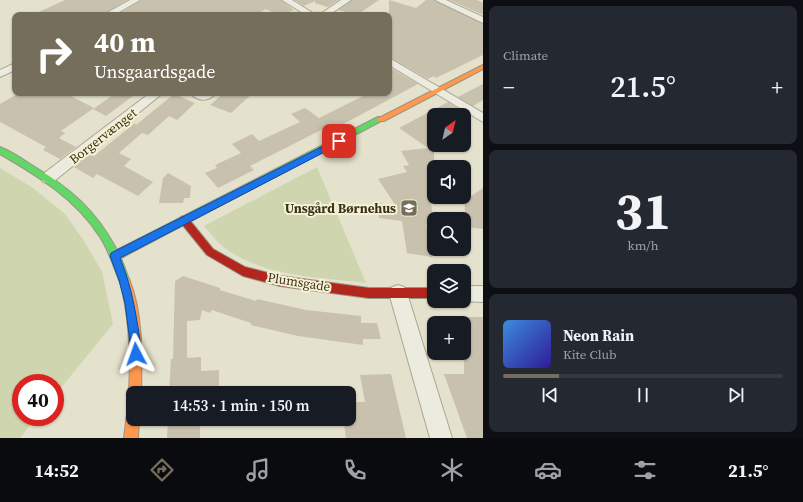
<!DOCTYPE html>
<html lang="en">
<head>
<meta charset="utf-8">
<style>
  body { margin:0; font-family:"Source Serif 4",serif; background:#242831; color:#f1f3f6; height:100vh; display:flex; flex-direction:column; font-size:15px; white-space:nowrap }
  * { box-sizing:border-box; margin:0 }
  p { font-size:13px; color:#9ea1a6 }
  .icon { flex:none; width:22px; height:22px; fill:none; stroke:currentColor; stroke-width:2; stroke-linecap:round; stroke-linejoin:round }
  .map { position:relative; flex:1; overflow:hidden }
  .sheet { display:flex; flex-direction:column; gap:6px; padding:6px; background:#0d0f14; width:320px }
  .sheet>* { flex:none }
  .hud { position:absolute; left:12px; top:12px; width:380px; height:84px; border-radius:8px; box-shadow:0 1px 3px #0004; background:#756e5b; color:#fff; overflow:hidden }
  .needle { width:26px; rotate:34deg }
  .fabs { position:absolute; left:427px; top:108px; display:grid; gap:8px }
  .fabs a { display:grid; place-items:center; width:44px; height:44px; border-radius:8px; background:#171b24; box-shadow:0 1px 3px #0004; font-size:20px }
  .speed { position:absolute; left:12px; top:374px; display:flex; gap:8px; font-size:20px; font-weight:700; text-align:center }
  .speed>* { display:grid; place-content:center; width:52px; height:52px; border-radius:50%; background:#171b24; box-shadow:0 1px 3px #0004; line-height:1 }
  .speed .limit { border:6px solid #d22; background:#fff; color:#111 }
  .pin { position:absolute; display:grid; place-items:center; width:34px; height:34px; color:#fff; margin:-17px; border-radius:8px; box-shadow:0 2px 6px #0006 }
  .me { position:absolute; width:44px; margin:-22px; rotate:356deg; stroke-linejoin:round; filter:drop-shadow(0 0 3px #0008) }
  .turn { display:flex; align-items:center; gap:14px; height:84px; padding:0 16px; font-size:18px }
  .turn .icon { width:52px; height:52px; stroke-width:2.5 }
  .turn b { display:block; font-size:28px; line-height:34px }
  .big { font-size:30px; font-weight:600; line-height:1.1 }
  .sheet .tile { flex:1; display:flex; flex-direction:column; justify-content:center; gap:6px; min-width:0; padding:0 14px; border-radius:8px; background:#242831 }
  .sheet .dial { align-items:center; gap:0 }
  .dial b { font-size:52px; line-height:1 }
  .song { display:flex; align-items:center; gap:12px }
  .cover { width:48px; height:48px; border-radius:6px; background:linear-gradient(135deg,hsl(210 70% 55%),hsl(250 70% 35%)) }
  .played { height:4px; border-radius:2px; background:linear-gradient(90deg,#756e5b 20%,#363941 20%) }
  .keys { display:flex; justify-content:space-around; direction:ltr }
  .heat { display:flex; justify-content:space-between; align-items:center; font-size:22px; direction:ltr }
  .trip { position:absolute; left:126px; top:386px; width:230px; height:40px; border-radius:8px; background:#171b24; box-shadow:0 1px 3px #0004; font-weight:600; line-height:40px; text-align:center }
  .tabs { display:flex; height:64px; justify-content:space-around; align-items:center; background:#090b0e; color:#9ea1a6 }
  .tabs .icon { width:28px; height:28px }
  .tabs .on { color:#756e5b }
  .tabs b { font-size:18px; color:#f1f3f6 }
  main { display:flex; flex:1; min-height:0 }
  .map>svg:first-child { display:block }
  .green { fill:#cfd6af }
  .building { fill:#c8c1ae }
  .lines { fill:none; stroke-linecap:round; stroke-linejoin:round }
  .street-casing { stroke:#aaa696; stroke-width:2 }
  .fast-casing { stroke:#999586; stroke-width:2 }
  .slow-casing { stroke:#999586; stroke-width:2 }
  .jam-casing { stroke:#999586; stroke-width:2 }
  .street { fill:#ecebdf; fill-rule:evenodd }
  .fast { fill:#63d668; fill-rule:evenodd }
  .slow { fill:#ff974d; fill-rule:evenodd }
  .jam { fill:#b3261e; fill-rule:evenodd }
  .route { fill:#1a73e8; stroke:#114b97 }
  .labels { text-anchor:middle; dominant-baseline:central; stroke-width:4; stroke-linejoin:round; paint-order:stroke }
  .street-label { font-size:13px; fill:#39301e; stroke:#f6f2d3 }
  .poi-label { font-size:13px; font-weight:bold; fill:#39301e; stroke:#f6f2d3; text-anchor:end }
</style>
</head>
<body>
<main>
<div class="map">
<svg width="483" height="438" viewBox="0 0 483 438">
  <rect width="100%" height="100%" fill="#e4e1cd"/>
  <g class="green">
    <path d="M317 167 366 283C318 277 260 277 221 245 215 240 210 232 204 226Z"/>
    <polygon points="0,168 33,188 65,214 84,241 102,272 113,324 55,395 55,383 21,383 21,417 37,417 20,438 0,438"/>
  </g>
  <g class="building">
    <polygon points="65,0 127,0 102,15 32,15"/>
    <polygon points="141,0 281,0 294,10 281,15 277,15 266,9 255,15 117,15"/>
    <polygon points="295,0 338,0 328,7 315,3 315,1 304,6"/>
    <polygon points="352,0 379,0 357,15 338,10"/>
    <polygon points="389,0 416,8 426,0 434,0 483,24 483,55 436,78 434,76 428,79 389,57"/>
    <polygon points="450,0 477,0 483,3 483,15"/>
    <polygon points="389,67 418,84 334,129 332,128 325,131 323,129 250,166 254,170 218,188 205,173 217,168 215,165 241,153 232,144 252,134 259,141 300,122 291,114 305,108 319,118 369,93 389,93"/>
    <polygon points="483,84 483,100 473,106 458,97"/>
    <polygon points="19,93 65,93 94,108 61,131 65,133 59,138 76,147 60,159 43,150 46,147 0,122 0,104"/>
    <polygon points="116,93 137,93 106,116 93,109"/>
    <polygon points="224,93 253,93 231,113 210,105"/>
    <polygon points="174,94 195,103 177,120 169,116 148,135 142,133 119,153 131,159 124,166 153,182 138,196 97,174 93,178 74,167 90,154 94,156 135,123 136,125"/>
    <polygon points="448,102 463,112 458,115 434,115 434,203 431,203 434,225 426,224 432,257 407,253 402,221 379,218 378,203 396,206 378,179 407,172 403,166 409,165 401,151 428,148 399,128"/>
    <polygon points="168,173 191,186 190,198 184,198 183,203 159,203 163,178"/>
    <polygon points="483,188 483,229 466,227 464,197 470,197"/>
    <polygon points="183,276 220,288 220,290 256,301 257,299 306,310 361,316 361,323 377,323 381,339 363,339 363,345 298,336 251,325 251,323 212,310 210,313 202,310 200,320 187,321 187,358 201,357 201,371 219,370 219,388 217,388 217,393 169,393 171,359 173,359 175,281"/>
    <polygon points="464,317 483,317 483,438 467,438 444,374 464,374"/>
    <polygon points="391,374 406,438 346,438 344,425 355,424 351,402 365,402 360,375"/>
    <polygon points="168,419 200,419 200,438 167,438"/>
  </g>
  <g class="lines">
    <g class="street-casing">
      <g id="street">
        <polygon points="130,0 140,0 114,15 103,15"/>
        <polygon points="282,0 292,0 316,15 306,15"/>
        <polygon points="341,0 351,0 329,15 319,15"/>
        <polygon points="435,0 446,0 483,17 483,23"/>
        <polygon points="389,58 483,113 483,122 389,65"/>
        <polygon points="15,63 15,70 0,77 0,70"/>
        <polygon points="150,93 163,93 53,182 48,183 43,182 41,178 43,174"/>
        <path d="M190 93H216C209 102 198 102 190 93Z"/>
        <polygon points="398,285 404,287 407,293 452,438 430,438 389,293 392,287"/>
        <polygon points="464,286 483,286 483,302 461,301 464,301"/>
      </g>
    </g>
    <g class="fast-casing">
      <path id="fast" d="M378 117H384L385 119 121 258 130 282 129 285 125 287 121 285C114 269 110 252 100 237 76 199 38 176 0 154V147C10 151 21 158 30 164 70 188 95 209 117 250Z"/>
    </g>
    <g class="slow-casing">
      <g id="slow">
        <polygon points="483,65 483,69 384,121 378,121 377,119"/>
        <path d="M125 277 129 279C143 312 142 357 141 393H133V398L131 397 129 393C131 355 130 319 120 282L121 279Z"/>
        <polygon points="133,408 133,419 139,419 138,438 124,438 127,414 129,410"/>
      </g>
    </g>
    <g class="jam-casing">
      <polygon id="jam" points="184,216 187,217 213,249 245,267 280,276 369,288 434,288 434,298 369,298 280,286 243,276 207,255 181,223 179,220 181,217"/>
    </g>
    <use href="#street" class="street"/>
    <use href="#fast" class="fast"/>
    <use href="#slow" class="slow"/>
    <use href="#jam" class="jam"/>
  </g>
  <path class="route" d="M339 138 343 141 342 143 120 258C133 289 137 320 142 354L140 358 136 360 132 358 125 303 119 280 110 256 111 253Z"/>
  <defs>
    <g id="school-square" transform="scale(0.9)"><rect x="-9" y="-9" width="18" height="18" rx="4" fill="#756e5b" stroke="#f6f2d3"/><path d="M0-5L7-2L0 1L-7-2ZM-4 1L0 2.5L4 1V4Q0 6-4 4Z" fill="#fff"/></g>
  </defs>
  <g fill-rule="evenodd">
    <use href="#school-square" x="409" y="208"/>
  </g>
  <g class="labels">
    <g class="street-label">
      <text transform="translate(103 136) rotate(-38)">Borgervænget</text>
      <text transform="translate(299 282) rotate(9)">Plumsgade</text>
    </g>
    <g class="poi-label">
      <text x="396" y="208">Unsgård Børnehus</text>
    </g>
  </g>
</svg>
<div class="fabs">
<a><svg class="needle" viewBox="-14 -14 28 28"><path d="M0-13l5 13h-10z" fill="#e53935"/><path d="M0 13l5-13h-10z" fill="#9ea1a6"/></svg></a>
<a><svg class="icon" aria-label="sound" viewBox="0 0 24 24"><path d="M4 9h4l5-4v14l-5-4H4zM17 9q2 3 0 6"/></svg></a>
<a><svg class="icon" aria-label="search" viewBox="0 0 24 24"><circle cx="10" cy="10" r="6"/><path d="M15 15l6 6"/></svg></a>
<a><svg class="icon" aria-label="layers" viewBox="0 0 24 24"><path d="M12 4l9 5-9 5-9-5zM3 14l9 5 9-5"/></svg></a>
<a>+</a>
</div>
<div class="speed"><div class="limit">40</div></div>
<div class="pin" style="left:339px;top:141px;background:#d93025"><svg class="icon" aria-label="arrive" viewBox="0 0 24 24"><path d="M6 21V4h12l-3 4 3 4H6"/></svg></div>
<svg class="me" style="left:136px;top:354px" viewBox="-20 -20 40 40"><path d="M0-17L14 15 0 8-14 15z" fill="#1a73e8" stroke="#fff" stroke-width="4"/></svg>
<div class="trip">14:53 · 1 min · 150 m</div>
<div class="hud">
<div class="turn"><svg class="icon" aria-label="right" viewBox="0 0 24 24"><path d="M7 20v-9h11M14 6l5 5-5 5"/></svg><div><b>40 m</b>Unsgaardsgade</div></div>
</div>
</div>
<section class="sheet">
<div class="tile"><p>Climate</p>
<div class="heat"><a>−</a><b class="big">21.5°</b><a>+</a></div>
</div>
<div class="tile dial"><b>31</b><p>km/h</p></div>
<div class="tile">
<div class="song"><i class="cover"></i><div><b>Neon Rain</b><p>Kite Club</p></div></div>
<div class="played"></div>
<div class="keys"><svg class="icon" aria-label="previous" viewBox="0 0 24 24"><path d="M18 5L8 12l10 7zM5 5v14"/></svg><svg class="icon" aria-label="pause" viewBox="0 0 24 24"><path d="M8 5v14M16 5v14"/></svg><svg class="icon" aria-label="next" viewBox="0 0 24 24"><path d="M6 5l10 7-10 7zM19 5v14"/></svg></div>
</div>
</section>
</main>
<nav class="tabs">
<b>14:52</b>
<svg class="icon on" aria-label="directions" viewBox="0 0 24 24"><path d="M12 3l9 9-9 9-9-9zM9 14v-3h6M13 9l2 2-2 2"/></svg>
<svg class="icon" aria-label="music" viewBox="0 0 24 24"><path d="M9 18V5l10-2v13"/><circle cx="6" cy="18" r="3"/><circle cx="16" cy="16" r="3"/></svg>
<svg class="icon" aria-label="phone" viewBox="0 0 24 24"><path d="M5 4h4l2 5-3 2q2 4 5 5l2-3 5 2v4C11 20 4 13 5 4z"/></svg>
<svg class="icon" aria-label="climate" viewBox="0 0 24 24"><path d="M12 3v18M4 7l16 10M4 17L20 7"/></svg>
<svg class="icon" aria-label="car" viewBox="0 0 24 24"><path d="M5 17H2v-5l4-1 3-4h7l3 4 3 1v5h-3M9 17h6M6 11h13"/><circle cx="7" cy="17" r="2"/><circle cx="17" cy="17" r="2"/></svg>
<svg class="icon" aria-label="filters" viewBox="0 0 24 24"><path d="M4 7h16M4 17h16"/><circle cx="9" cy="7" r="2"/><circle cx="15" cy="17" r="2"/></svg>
<b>21.5°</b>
</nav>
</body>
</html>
